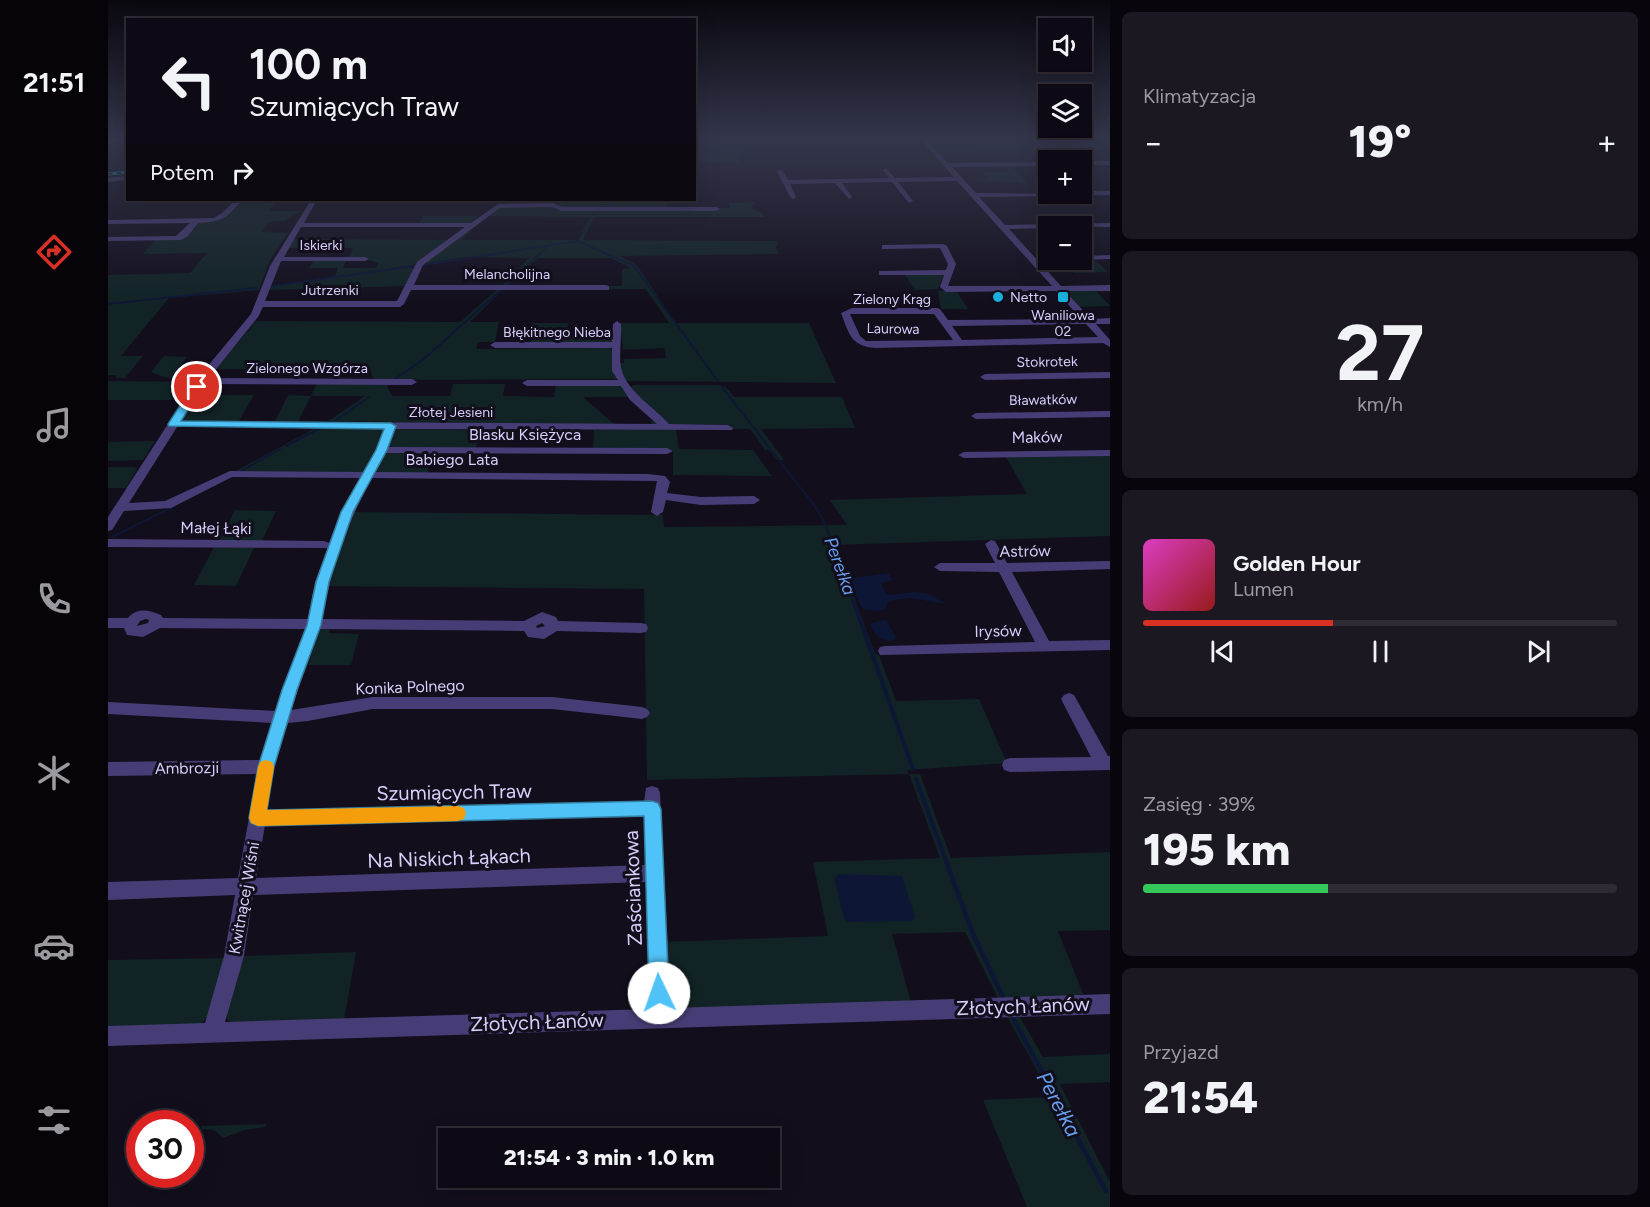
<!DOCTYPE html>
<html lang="pl">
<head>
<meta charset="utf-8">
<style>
  body { margin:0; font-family:Figtree,sans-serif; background:#1c1822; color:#f1f3f6; height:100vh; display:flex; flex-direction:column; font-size:22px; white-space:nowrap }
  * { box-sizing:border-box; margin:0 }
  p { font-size:20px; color:#9b9aa0 }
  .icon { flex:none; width:33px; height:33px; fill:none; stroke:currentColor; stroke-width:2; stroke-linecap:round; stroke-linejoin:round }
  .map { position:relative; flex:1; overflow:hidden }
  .details { display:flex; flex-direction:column; gap:12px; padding:12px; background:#08060c; width:540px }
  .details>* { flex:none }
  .top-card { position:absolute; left:18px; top:18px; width:570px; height:183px; border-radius:0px; box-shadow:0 6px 24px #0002,0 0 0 2px #2e2b34; background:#0e0a15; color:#f1f3f6; overflow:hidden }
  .controls { position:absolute; left:930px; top:18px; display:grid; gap:12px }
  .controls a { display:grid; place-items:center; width:54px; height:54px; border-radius:0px; background:#0e0a15; box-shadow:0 6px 24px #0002,0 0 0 2px #2e2b34; font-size:30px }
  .speed { position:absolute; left:18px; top:1110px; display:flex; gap:12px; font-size:30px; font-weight:700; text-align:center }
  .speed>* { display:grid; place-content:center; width:78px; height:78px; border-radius:50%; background:#0e0a15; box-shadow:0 6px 24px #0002,0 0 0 2px #2e2b34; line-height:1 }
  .speed .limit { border:9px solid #d22; background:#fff; color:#111 }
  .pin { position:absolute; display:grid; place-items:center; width:51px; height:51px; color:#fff; margin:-26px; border:3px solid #fff; border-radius:50%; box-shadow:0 2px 6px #0007 }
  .me { position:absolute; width:66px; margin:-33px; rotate:357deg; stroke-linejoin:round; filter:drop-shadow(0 0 4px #0008) }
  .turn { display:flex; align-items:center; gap:21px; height:126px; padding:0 24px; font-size:27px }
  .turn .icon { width:78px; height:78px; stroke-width:2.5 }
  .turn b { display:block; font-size:42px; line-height:51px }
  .then { display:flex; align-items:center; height:57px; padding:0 24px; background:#0003; gap:12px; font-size:22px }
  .big { font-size:45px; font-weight:800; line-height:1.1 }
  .details .widget { flex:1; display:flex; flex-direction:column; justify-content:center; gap:9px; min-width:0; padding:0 21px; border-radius:9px; background:#1c1822 }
  .details .dial { align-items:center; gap:0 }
  .dial b { font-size:78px; line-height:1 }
  .song { display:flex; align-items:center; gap:18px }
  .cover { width:72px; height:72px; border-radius:9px; background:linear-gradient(135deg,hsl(310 70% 55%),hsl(0 70% 35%)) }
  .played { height:6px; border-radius:3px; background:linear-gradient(90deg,#d93025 40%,#2e2b34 40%) }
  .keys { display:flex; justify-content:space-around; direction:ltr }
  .heat { display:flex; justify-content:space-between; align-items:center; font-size:33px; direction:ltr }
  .charge { height:9px; border-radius:4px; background:linear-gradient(90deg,#34c759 39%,#2e2b34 0) }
  .trip { position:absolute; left:330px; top:1128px; width:342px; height:60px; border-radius:0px; background:#0e0a15; box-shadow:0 6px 24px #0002,0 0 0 2px #2e2b34; font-weight:800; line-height:60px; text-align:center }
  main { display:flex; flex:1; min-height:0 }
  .tabs { display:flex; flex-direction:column; width:108px; justify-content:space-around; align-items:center; background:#060408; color:#9b9aa0 }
  .tabs .icon { width:42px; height:42px }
  .tabs .current { color:#d93025 }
  .tabs b { font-size:27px; color:#f1f3f6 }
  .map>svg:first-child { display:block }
  .green { fill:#112325; fill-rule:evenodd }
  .water { fill:#0d1735 }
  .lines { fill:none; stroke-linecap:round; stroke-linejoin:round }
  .stream-far3 { stroke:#0d1735; stroke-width:1.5 }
  .stream-far2 { stroke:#0d1735; stroke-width:2 }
  .stream-far1 { stroke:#0d1735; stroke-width:4 }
  .stream { stroke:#0d1735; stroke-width:4.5 }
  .minor { fill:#473d76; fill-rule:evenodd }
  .major { fill:#ca61ee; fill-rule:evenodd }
  .rail-casing { stroke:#18b0dc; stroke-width:3 }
  .rail { stroke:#120e1c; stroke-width:1.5; stroke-dasharray:4.5; stroke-linecap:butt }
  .route { fill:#4fc3f7; stroke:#337fa1; stroke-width:1.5 }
  .slow { fill:#f59e0b }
  .poi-dot { fill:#18b0dc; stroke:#120e1c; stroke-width:2 }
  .labels { text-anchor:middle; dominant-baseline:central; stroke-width:6; stroke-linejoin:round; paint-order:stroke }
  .far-street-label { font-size:14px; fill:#d8cefa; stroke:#120e1c }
  .far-poi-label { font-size:14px; fill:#d8cefa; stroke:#120e1c; text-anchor:start }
  .street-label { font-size:16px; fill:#d8cefa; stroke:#120e1c }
  .water-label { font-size:18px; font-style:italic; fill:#679fef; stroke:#120e1c }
  .near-street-label { font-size:20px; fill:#d8cefa; stroke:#120e1c }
  .near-water-label { font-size:21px; font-style:italic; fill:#679fef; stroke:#120e1c }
</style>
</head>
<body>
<main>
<nav class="tabs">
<b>21:51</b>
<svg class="icon current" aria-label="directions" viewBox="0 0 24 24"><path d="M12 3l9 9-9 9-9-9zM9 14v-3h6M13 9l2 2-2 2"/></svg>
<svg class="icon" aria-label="music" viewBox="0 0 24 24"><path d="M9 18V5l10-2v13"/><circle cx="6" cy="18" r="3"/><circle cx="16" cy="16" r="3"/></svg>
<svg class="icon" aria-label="phone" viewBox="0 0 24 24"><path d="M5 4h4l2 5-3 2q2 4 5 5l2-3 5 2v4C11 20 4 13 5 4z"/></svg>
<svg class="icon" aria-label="climate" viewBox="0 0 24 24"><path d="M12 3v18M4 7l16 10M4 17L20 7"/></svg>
<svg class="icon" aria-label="car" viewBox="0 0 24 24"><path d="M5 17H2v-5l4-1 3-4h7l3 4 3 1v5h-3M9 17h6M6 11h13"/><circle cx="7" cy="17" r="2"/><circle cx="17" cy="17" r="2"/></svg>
<svg class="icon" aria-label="filters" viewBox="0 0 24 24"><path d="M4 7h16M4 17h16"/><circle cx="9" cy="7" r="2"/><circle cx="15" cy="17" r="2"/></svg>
</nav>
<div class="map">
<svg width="1002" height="1207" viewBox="0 0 1002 1207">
  <rect width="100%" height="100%" fill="#120e1c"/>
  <g class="green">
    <polygon points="600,138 663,138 635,149 637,154 629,156 635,163 587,163 586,142"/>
    <polygon points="927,138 988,138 1002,150 832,152 826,146 867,145 862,140"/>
    <polygon points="894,166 902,166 921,184 862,179 879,179 873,172 901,172"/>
    <polygon points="133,200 168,200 161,211 193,211 176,221 161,222 154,232 179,233 161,262 151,290 61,298 13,356 35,356 17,378 7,378 9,375 0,375 0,275 82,273 99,253 35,254 47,240 66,239 90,222 113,219"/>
    <polygon points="508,200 513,200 510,202 559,202 559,208 449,208 447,206 454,202 503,203"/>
    <polygon points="647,202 643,207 654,213 656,217 486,217 475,240 670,241 668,248 671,254 512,256 527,264 532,270 568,323 701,323 728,383 517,381 511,363 516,363 515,359 558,358 556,348 515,350 512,323 561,323 538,289 500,289 500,286 514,286 514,269 523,268 503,258 430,258 399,286 394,286 421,258 357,257 315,264 359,232 362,232 353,240 470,240 482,217 378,216 391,207 442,206 448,210 622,208 621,203"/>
    <polygon points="315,216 370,216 363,222 357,224 311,224"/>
    <polygon points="185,239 344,240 305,265 285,268 306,268 299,286 162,290 163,286 227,276 230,268 201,268 206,260 238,260 235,268 268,268 271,263 259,260 259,258 241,257 245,248 180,248"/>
    <polygon points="986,259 1000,272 966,273 952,260"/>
    <polygon points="832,274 835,276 830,289 807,290 797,275"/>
    <polygon points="391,288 396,288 362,322 391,322 387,342 370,342 368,349 501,348 506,350 510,379 266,380 262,370 108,369 148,321 352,322"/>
    <polygon points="960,290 987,290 1002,306 972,307 961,295"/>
    <polygon points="830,291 848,291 860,309 833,309"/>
    <polygon points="425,323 460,323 459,333 505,333 506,342 422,344"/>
    <polygon points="56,356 79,357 62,379 43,372"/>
    <polygon points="0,381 82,382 84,384 73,400 0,400"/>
    <path d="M209 383 282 384 279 386 284 396H342L345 384H397L395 396 446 397 448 384H509L515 386 550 422 549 425 220 421 257 396H203L190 422 167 421 180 395 203 396ZM475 397H519L546 419 543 424H506Z"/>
    <polygon points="527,385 610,385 618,387 626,397 734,397 747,428 653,429 676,460 669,460 661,450 657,450 642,429 624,429 622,425 561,424 521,387"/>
    <polygon points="89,395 146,395 131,421 73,421"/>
    <polygon points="213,425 274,428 277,435 256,473 126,472"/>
    <polygon points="287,429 371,430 368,448 278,448"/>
    <polygon points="568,429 571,449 645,450 664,476 565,475 565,450 485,449 486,430"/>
    <polygon points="47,441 35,460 0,461 0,442"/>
    <polygon points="277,451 325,451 319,474 264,473"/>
    <polygon points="1002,456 1002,536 727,545 767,654 771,655 788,701 871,699 899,763 799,770 801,774 812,774 843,858 1002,852 1002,930 950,931 976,996 891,1000 857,932 784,934 803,1002 571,1010 562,1000 558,942 720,936 705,862 832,858 801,774 539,780 536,589 217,586 243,512 555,515 556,527 739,525 722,500 919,494 898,457"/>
    <polygon points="0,467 27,467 29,469 18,488 0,488"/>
    <polygon points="127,510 168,511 154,541 111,541"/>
    <polygon points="106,547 146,548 128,586 86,585"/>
    <polygon points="212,628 222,628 221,633 251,634 243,665 200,665"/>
    <polygon points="248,952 236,1021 126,1025 119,1019 118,1012 136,956"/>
    <polygon points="117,958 99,1017 94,1023 84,1027 0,1029 0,960"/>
    <polygon points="909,1012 935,1057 1002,1054 1002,1082 952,1084 1002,1182 1002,1207 919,1207 875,1100 944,1097 897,1013"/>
    <polygon points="159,1124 157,1127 137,1130 115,1138 106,1130 93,1129 94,1126"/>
  </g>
  <g class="water">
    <polygon points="780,573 785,580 773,583 779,595 808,592 820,594 839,604 801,598 780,601 777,609 770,611 755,609 747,595 744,578"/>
    <path d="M778 620 788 637 786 640C774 643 766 635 762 624L766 622Z"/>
    <polygon points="732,874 794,876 807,917 805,921 739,922 736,919 727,881 727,877"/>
  </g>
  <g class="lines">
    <g class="stream-far3">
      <polyline points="0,145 16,138"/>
      <polyline points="586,157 643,138"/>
      <polyline points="2,170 20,169"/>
      <polyline points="497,208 511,200"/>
      <polyline points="479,226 484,215 493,210"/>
      <polyline points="478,228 470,241 499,254"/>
      <polyline points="386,254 470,241"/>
      <polyline points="431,254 440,246"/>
    </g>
    <g class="stream-far2">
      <polyline points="496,253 526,266 610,381"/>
      <polyline points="315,265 395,253"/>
      <polyline points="164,286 307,266"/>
      <polyline points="397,286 433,253"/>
      <polyline points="0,304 149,288"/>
      <polyline points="287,379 316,359 394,289"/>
      <polyline points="614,387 709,509 718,526 746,605"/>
      <polyline points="227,421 261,397"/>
      <polyline points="178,446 216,426"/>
      <polyline points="133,471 172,449"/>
      <polyline points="4,537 67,506"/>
    </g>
    <g class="stream-far1">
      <polyline points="746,603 805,769"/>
      <polyline points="808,779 840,866"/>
    </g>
    <g class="stream">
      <polyline points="839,864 865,934 895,997"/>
      <polyline points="904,1016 998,1191"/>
    </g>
    <g class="minor">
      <polygon points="586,138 593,138 586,141"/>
      <path d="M811 138H817L840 163 940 162V166L844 167 868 193 974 194V191H1002V195L871 197 897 225 1002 223V227L940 226V228L901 229 953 286 1002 285V291H957L983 319 1002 318V324H988L1002 340V347L995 343 767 348C742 346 741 333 733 313L744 308H829L832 309 840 320 973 319 948 291 838 292 832 287 836 275H771V271H774L838 270 840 264 832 248 777 249H774V245L835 244 839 246 848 264 840 286H944L849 181 790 182 805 201 801 203 784 182 734 183 744 197 741 199 727 183 682 184 688 197 685 199 682 197 669 171 674 170 680 180 781 178 775 170 778 168 787 178 846 177ZM742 314H826L845 340 758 341 752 336ZM978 324 990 337 854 340 844 326Z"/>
      <polygon points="868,138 930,138 927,140 871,140"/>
      <rect x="974" y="161" width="28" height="4"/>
      <polygon points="20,176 20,180 0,182 0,178"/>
      <path d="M128 200H134C119 218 114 222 90 223L80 236 73 240 0 241V237L68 236 82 223 0 224V220L106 218 114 213Z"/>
      <path d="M203 200H209L196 223H363L390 204 445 203 454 207H608L612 209 608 211H453L444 207 392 208 315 265 306 285H498L501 286V290H303L296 304 292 307H155L150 317 101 378 304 379 309 382 304 385 96 384 73 421 549 424 522 400 513 386H419L414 383 419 380H510L504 371V348H387L382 345 387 342H504L505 324 509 321 513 324C514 337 510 360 514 371 520 392 547 408 561 424L620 425 625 428 624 430 287 429 281 447 559 448 565 451 559 454 278 453 268 472 540 474 557 476 562 482 559 493 593 497 646 496 652 500 646 504 593 505 558 500 555 512 549 516 543 512 549 481 264 478C239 523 223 569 214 619L416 621 434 612 448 617 450 621 533 623 538 624 540 628 538 632 533 633 449 631 436 639 420 637 416 631 211 629 183 710 265 697H444L534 707 539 709 542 713 539 717 534 719 444 709H265L200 721 180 723 166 767 159 810 536 802 538 788 544 786 550 788 552 793 563 1008 1002 994V1014L0 1046V1026L97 1023 116 956 127 895 0 900V882L130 878 149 774 0 776V762L152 760 164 723 0 714V702L168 711 197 629 52 628 35 637 19 635 16 628H0V618H20C29 607 41 610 53 615L55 618 200 619 207 582 220 548 0 547V539L216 541 221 543 232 514 252 478 124 477 63 508 16 511 4 530 0 531V517L89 379 143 314 162 266ZM193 227H357L309 262 289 301H157L173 261H257L261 259 257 257H176ZM119 426 277 429 268 450 256 472 122 471 57 501 21 503 69 427ZM38 619 41 620 40 623 29 626 32 621ZM434 623 437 626 429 628 428 626ZM536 817 538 865 148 878 157 825ZM539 882 543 1009 117 1022 136 956 145 895Z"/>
      <polygon points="1002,255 1002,259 974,260 971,260 974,260 974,256"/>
      <polygon points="1002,372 1002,378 877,380 872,377 877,374"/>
      <polygon points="1002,411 1002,417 868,419 863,416 868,413"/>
      <polygon points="1002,450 1002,456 856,458 850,455 856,452"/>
      <polygon points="883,540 887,541 899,563 1002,561 1002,569 904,572 941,641 1002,640 1002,650 772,655 770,651 772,647 777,646 927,642 891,572 832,571 826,567 832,563 887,563 877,544"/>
      <polygon points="961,693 966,695 1000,756 1002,756 1002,770 902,772 896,770 894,765 896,760 902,758 983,757 953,699 956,695"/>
    </g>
    <polygon class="major" points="7,138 15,138 0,144 0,140"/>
    <g class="rail-casing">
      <polyline id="rail" points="0,174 20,172"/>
    </g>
    <use href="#rail" class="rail"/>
  </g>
  <linearGradient id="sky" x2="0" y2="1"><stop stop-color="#0a080f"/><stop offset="0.45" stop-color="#33364b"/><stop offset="1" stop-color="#33364b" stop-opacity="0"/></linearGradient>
  <rect width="1002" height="307" fill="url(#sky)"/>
  <polygon class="route" points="89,384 94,387 73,421 283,423 288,426 279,450 245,512 221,582 213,625 189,690 166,767 159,810 544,801 550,803 553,809 561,993 558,1000 551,1003 544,1000 541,993 536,816 150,826 143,823 141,818 150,767 174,690 199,625 208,582 233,512 268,450 276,429 61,426 60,424 84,387"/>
  <polygon class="slow" points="158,760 164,762 166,767 159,810 350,806 356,808 358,813 356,819 350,821 150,826 143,823 141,818 150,767 152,762"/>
  <g class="poi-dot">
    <circle cx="890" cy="297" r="6"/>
    <rect x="949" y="291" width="12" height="12" rx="3"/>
  </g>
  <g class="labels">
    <g class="far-street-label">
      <text x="213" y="245">Iskierki</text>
      <text x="399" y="274">Melancholijna</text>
      <text x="222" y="290">Jutrzenki</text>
      <text x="784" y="299">Zielony Krąg</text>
      <text transform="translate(785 329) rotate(1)">Laurowa</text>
      <text x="449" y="332">Błękitnego Nieba</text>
      <text transform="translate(939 362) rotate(-1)">Stokrotek</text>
      <text x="199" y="368">Zielonego Wzgórza</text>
      <text transform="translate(935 400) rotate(-1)">Bławatków</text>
      <text x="343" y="412">Złotej Jesieni</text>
    </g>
    <g class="far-poi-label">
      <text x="902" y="297">Netto</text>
      <text x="955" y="315" text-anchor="middle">Waniliowa<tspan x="955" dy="16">02</tspan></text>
    </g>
    <g class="street-label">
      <text x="417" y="434">Blasku Księżyca</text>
      <text transform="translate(929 437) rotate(-1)">Maków</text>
      <text x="344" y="459">Babiego Lata</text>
      <text transform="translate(108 528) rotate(1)">Małej Łąki</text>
      <text transform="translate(917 551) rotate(-1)">Astrów</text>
      <text transform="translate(890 631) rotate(-1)">Irysów</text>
      <text transform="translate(302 687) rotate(-2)">Konika Polnego</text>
      <text transform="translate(79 768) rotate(-1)">Ambrozji</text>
      <text transform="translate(136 898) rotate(-80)">Kwitnącej Wiśni</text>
    </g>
    <g class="water-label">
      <text transform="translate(732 566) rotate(70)">Perełka</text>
    </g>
    <g class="near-street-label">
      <text transform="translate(346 792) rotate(-1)">Szumiących Traw</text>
      <text transform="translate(341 858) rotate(-2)">Na Niskich Łąkach</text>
      <text transform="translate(525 888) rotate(-92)">Zaściankowa</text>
      <text transform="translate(915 1006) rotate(-2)">Złotych Łanów</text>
      <text transform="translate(429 1022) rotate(-2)">Złotych Łanów</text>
    </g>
    <g class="near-water-label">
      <text transform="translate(951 1104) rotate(62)">Perełka</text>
    </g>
  </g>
</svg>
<div class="controls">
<a><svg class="icon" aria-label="sound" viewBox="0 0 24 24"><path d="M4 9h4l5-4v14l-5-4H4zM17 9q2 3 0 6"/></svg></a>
<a><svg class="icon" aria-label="layers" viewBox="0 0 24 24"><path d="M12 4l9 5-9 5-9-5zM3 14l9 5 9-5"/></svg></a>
<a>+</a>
<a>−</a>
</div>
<div class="speed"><div class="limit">30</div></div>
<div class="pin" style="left:89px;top:387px;background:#d93025"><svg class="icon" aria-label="arrive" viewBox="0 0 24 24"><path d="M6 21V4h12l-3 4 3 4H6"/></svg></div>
<svg class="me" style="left:551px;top:993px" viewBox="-20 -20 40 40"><circle r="19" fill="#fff"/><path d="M0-13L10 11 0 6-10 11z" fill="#4fc3f7"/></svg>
<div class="trip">21:54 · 3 min · 1.0 km</div>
<div class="top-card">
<div class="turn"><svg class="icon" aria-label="left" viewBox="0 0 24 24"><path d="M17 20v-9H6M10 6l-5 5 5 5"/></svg><div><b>100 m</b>Szumiących Traw</div></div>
<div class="then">Potem<svg class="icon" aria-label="right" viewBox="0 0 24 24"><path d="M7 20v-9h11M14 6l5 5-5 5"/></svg></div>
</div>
</div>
<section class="details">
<div class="widget"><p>Klimatyzacja</p>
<div class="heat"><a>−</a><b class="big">19°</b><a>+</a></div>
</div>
<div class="widget dial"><b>27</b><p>km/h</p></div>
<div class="widget">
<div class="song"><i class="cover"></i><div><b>Golden Hour</b><p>Lumen</p></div></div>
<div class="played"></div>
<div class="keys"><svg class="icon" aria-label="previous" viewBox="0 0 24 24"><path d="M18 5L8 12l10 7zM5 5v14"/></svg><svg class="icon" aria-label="pause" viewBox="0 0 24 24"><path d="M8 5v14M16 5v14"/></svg><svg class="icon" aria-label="next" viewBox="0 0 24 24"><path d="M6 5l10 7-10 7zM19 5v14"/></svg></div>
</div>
<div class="widget"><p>Zasięg · 39%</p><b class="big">195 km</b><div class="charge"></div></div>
<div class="widget"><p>Przyjazd</p><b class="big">21:54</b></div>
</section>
</main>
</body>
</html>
